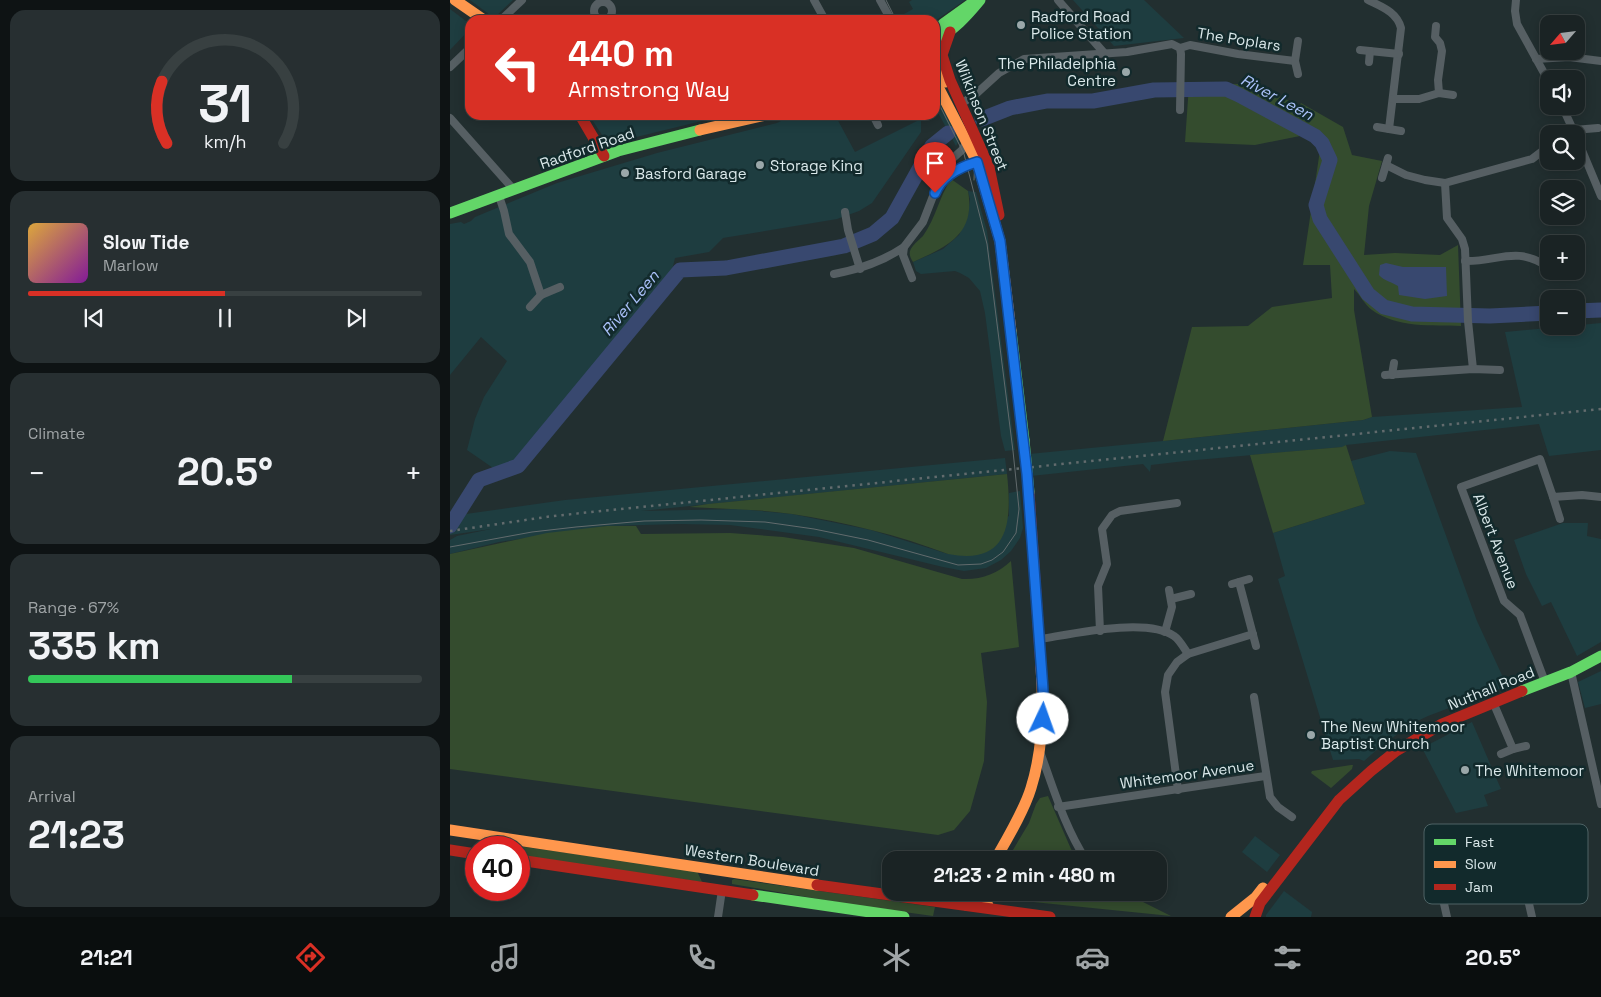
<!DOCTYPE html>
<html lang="en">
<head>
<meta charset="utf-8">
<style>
  body { margin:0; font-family:"Space Grotesk",sans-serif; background:#272f31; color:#f1f3f6; height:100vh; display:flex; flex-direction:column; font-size:19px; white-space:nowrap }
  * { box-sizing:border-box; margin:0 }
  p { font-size:16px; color:#9fa4a6 }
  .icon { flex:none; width:28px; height:28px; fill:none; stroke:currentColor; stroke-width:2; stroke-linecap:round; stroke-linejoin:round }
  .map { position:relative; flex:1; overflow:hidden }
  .drawer { display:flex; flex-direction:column; gap:10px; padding:10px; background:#0e1314; width:450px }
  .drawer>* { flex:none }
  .guide { position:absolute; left:15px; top:15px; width:475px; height:105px; border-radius:15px; box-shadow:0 2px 12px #0003,0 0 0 1px #384041; background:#d93025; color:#fff; overflow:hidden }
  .needle { width:32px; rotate:242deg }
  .tools { position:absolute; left:1090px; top:15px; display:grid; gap:10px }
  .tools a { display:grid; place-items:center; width:45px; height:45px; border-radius:10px; background:#1a2324; box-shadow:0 2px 12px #0003,0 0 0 1px #384041; font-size:25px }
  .speed { position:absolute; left:15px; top:836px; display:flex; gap:10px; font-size:25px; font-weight:700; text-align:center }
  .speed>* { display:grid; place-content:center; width:65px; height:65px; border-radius:50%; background:#1a2324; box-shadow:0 2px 12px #0003,0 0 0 1px #384041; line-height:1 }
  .speed .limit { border:8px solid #d22; background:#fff; color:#111 }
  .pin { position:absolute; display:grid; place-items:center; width:42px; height:42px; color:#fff; margin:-51px -21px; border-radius:50% 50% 50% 0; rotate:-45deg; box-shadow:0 0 5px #0007 }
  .pin .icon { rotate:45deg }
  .me { position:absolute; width:55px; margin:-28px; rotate:3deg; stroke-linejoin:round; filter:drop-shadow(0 0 4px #0008) }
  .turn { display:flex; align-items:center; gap:18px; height:105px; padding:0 20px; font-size:22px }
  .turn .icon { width:65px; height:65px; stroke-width:2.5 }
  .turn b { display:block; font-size:35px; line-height:42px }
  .big { font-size:38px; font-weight:800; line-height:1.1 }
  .drawer .tile { flex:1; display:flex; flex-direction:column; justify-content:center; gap:8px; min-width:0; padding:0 18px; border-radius:15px; background:#272f31 }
  .drawer .dial { align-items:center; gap:0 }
  .dial svg { height:130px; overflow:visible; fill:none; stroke:#384041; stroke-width:7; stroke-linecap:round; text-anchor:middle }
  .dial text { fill:#f1f3f6; stroke:none }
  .song { display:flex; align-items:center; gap:15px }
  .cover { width:60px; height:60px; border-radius:8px; background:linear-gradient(135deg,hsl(40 70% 55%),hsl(290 70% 35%)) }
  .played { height:5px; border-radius:2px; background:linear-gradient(90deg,#d93025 50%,#384041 50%) }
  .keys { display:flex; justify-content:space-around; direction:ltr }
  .heat { display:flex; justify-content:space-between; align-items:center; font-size:28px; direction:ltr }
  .charge { height:8px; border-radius:4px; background:linear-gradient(90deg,#34c759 67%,#384041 0) }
  .trip { position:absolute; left:432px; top:851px; width:285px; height:50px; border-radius:15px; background:#1a2324; box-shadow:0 2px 12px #0003,0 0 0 1px #384041; font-weight:800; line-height:50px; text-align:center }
  .tabs { display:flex; height:80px; justify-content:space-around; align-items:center; background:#0a0e0e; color:#9fa4a6 }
  .tabs .icon { width:35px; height:35px }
  .tabs .active { color:#d93025 }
  .tabs b { font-size:22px; color:#f1f3f6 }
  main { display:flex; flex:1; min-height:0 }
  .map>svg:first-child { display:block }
  .built { fill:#1e3d40 }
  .green { fill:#344c2e }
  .water { fill:#38486f }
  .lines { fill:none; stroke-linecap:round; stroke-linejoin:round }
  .river { stroke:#38486f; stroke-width:15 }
  .street { stroke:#565f63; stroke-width:8 }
  .fast { stroke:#63d668; stroke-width:11 }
  .slow { stroke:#ff974d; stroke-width:11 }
  .jam { stroke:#b3261e; stroke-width:11 }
  .tram { stroke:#626b6d; stroke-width:1 }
  .rail { stroke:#626b6d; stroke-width:2.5; stroke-dasharray:2.5 5; stroke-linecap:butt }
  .fast-bridge { stroke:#63d668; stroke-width:11 }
  .route-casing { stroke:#114b97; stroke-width:12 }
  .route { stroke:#1a73e8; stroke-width:9 }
  .poi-dot { fill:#9aa7a9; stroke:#122a2c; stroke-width:2 }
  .labels { text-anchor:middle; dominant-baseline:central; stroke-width:5; stroke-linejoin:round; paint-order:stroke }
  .poi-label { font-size:15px; fill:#dae8ea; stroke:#122a2c; text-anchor:start }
  .street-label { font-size:15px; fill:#dae8ea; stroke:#122a2c }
  .water-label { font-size:16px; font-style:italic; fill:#abc2fa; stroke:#122a2c }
  .key { fill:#122a2c; stroke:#4e6365; stroke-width:1 }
  .key-label { font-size:14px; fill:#dae8ea }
</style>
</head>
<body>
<main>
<section class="drawer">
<div class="tile dial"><svg viewBox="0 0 100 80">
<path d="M14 69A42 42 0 1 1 86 69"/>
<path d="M14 69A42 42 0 0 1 11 31" stroke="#d93025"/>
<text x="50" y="56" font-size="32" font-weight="700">31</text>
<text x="50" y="72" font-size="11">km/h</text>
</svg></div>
<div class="tile">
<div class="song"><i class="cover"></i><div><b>Slow Tide</b><p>Marlow</p></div></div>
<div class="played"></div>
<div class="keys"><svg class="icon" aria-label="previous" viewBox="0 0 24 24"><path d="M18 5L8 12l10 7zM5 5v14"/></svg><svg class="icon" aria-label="pause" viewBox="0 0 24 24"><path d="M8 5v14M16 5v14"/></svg><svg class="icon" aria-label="next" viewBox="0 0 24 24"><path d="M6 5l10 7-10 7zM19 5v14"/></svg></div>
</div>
<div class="tile"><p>Climate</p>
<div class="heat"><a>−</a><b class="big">20.5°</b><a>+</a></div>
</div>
<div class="tile"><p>Range · 67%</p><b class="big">335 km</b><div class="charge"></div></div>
<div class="tile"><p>Arrival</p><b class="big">21:23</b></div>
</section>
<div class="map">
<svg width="1151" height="917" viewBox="0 0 1151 917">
  <rect width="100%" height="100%" fill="#222f30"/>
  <g class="built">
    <polygon points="20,0 63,0 44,18"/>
    <polygon points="462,0 515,0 485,21 448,20 447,18 463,9 459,2"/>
    <polygon points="623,0 694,0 734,38 664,46"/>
    <polygon points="0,9 20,24 20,29 0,50"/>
    <polygon points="485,92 510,139 506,146 485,107"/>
    <polygon points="139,115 276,115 158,144"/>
    <polygon points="343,115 385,115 405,152 471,119 471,132 422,203 409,211 387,219 273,238 259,252 225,258 222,270 60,465 46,470 17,450 25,419 34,397 57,361 31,337 0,375 0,224 11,222 14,224 21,221 25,217 107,183 207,153 327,123"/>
    <polygon points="518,191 526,192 537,231 565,450 555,451 551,436 535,313 530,291 519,278 510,273 505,271 471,274 466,271 463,262 493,249 509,235 518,215 520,199"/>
    <polygon points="1151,323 1151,450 1099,456 1089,424 896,445 893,447 735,461 701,465 700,472 693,464 581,476 579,454 713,441 913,420 922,417 1072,407 1055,332"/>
    <polygon points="940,451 966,453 1027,621 1057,686 978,716 961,724 930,747 914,761 909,759 883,760 828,579 835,576 823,533 915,504 901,461"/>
    <polygon points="555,458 557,474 191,511 289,509 342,514 421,530 498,554 559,516 559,493 570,491 573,528 570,538 561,551 551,560 536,568 514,571 493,567 369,537 280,525 230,524 157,526 49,542 0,554 0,540 7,536 41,529 0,535 0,530 10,515 16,514 115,500"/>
    <polygon points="1113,523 1138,523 1137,536 1151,539 1151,642 1127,656 1101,602 1092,606 1076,574 1064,540"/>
    <polygon points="1151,671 1151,704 1135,708 1128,682"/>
    <polygon points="1022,722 1051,789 1034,795 1038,806 1006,813 972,748"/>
    <polygon points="805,836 830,855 817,872 792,852"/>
    <polygon points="834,891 862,912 861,917 816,917 816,915"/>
  </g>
  <g class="green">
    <path d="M794 78 849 106 851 103 893 127 902 155 932 161 919 206 914 255 945 253 990 255 1008 245 1011 326C982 325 947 328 922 310 915 305 910 295 904 289V310L922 417 913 420 713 441 742 327 798 326 822 307 882 298 880 265H853L870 150 855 135 805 145 735 142 739 85 788 84Z"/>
    <path d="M501 179 518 191C526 235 496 247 463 262 461 259 459 255 460 251 462 245 469 240 473 236 486 218 489 197 501 179Z"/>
    <polygon points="896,445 915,504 823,533 800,455 892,447"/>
    <path d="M557 474C562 521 560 566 498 554 448 535 395 522 342 514 308 509 274 509 239 507L258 504Z"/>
    <path d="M157 526H186L191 534 280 533 333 537 404 548 512 579C531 580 547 574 561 561L569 647 531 653 537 702 534 761 520 811 504 830 488 835 0 769V554L97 533Z"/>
    <polygon points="901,765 903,765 902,769 881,788 861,773 862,771"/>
    <polygon points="598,796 621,849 628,860 557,860 579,823 586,804 590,798"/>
    <polygon points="68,846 247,871 252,882 69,856 69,848 67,848"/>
    <polygon points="284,879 485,907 483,916 403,905 282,884 282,880"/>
    <polygon points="659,892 664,895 666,893 679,893 693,902 721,916 544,898 540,893"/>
  </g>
  <path class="water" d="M936 263 953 267H996L997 296 975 299 949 295 948 286C942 282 934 281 929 275L930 265Z"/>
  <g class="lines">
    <g class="river">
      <polyline points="532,119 560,108 597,101 643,101 704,90 776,89 789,95 865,136 872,143 880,160 866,205 870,219 918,294 934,307 962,314 1040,316 1099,313"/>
      <polyline points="1126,311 1151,310"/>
      <polyline points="0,526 29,480 68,466 230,270 276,268 394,246 423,234 442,218 482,146 498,133"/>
    </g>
    <g class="street">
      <polyline points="364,0 375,20"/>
      <polyline points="430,0 441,20"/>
      <polyline points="608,0 655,54"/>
      <path d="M918 0C932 7 947 12 951 28L939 129"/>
      <polyline points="1066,0 1065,11 1067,24 1099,82"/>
      <circle cx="153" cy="11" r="9"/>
      <polyline points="51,20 72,0"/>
      <polyline points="986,26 985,37 990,43 992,51 988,80 989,93"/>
      <polyline points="730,48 740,45 788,54 845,61"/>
      <polyline points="910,50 949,54"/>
      <polyline points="1086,59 1119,57 1151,61"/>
      <polyline points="919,62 920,51"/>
      <polyline points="0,67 20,48"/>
      <polyline points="848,74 845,61 848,41"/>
      <polyline points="943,99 969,99 989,93 1003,95"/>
      <polyline points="511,104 527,93 549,73 574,59 677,52 722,44 730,48 731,54 730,110"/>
      <polyline points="1112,106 1125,134"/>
      <polyline points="423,115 428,125"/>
      <polyline points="0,118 64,190"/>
      <polyline points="927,127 951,131"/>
      <polyline points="1116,134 1124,130 1148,128"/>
      <polyline points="1126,136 1151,196"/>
      <polyline points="936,165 956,175 975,180 995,183 1082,159 1099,146"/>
      <polyline points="932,178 938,158"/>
      <polyline points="489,182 512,167 529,161"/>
      <polyline points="995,183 997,218 1012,239 1015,249 1018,321 1023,369"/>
      <polyline points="49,196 54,211 59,234 80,262 91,295"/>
      <polyline points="395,212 398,230 410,269"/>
      <path d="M1015 261C1048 262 1066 245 1098 267"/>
      <path d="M384 274C410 269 432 262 454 247"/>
      <polyline points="462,278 453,255 454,247 473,222 492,173 502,159 512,150 516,143"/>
      <polyline points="80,307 91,295 110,287"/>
      <polyline points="935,375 1023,369 1050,370"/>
      <polyline points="942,375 944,363"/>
      <polyline points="1103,497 1110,519"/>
      <polyline points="789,582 806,646"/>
      <polyline points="782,584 799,579"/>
      <polyline points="721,599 741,594"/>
      <polyline points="650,631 648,586 657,564 652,529 662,515 670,511 727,503"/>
      <polyline points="715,632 722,607 719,590"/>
      <path d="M590 639C622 634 697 617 724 636 729 639 734 648 738 654"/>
      <polyline points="1121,672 1151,804"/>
      <polyline points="1095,682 1070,615 1054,601 1011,487 1090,459 1103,497 1132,495 1151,497"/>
      <polyline points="804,697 820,797 828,807 842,817"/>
      <polyline points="1043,702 1063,749 1051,754"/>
      <polyline points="1063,749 1076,746"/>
      <path d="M590 752C604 789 614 826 636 860"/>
      <polyline points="728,790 715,692 718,675 727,662 738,654 803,634"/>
      <polyline points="608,807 815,776"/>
      <polyline points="1064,839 1082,917"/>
      <polyline points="980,841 997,917"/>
      <polyline points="657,892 659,894"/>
      <polyline points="268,917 272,890"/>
    </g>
    <g class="fast">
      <polyline points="485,36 493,24 525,1"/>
      <path d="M485 40C504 30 516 17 530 0"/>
      <polyline points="0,213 168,151 250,130"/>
      <polyline points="561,331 574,440"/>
      <polyline points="1072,691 1121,672 1151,656"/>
      <polyline points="303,895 454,917"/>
      <polyline points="516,905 518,892"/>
    </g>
    <g class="slow">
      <polyline points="5,0 34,20"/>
      <polyline points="485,61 495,82"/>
      <polyline points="485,81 527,162 550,241 561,331"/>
      <polyline points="250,130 316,115"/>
      <polyline points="0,830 367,885"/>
      <path d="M545 860C557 839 574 811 581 788 593 750 594 707 591 667"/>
      <polyline points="532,892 539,908"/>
      <polyline points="781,917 806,897 813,888"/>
    </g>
    <g class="jam">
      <polyline points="500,32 492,55 500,80 539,167 549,215"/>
      <polyline points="130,115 154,156"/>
      <polyline points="579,492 591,667"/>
      <polyline points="0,850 26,854"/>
      <polyline points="69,860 303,895"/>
      <polyline points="367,885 600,917"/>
      <polyline points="805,917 810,903 889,800 921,771 946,751 992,724 1072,691"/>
    </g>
    <g class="tram">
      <polyline points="436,0 446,20"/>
      <polyline points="524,180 525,158"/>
      <polyline points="0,547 82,532 126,527 194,521 251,520 315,522 364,529 418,540 508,565 531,564 542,560 553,552 566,533 569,509 563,451 537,244 514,154 485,96"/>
    </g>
    <polyline class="rail" points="0,531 103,516 1151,409"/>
    <polyline class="fast-bridge" points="574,440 579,492"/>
  </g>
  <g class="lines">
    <g class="route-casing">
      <path id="route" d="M485 193C492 176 510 167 527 162L550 241 577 474 594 703 593 719"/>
    </g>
    <use href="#route" class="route"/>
  </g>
  <g class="poi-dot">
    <circle cx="571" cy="25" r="5"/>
    <circle cx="676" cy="72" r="5"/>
    <circle cx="310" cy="165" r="5"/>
    <circle cx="175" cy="173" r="5"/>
    <circle cx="861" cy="735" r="5"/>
    <circle cx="1015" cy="770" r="5"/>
  </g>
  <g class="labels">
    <g class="poi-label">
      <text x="581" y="16">Radford Road<tspan x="581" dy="17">Police Station</tspan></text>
      <text x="666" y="63" text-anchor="end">The Philadelphia<tspan x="666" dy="17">Centre</tspan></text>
      <text x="320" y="165">Storage King</text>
      <text x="185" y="173">Basford Garage</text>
      <text x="871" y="726">The New Whitemoor<tspan x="871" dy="17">Baptist Church</tspan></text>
      <text x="1025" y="770">The Whitemoor</text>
    </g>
    <g class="street-label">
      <text transform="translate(789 39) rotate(9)">The Poplars</text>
      <text transform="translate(532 115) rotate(68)">Wilkinson Street</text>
      <text transform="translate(137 148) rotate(-19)">Radford Road</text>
      <text transform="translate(1046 541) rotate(69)">Albert Avenue</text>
      <text transform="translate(1041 688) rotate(-22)">Nuthall Road</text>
      <text transform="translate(737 774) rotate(-8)">Whitemoor Avenue</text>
      <text transform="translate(302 860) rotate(9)">Western Boulevard</text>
    </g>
    <g class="water-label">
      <text transform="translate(827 97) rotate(28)">River Leen</text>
      <text transform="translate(180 303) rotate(-50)">River Leen</text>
    </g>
  </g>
  <rect x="974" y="824" width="164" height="80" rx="8" class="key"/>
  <rect x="984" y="839" width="22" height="6" fill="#63d668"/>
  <rect x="984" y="861" width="22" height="7" fill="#ff974d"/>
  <rect x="984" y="884" width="22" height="6" fill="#b3261e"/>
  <g class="key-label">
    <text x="1015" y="847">Fast</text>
    <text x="1015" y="869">Slow</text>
    <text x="1015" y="892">Jam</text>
  </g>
</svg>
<div class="tools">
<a><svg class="needle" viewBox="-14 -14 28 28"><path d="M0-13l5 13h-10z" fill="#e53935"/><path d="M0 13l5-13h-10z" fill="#9fa4a6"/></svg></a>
<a><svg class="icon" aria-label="sound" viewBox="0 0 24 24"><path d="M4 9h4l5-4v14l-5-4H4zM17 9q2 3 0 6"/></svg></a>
<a><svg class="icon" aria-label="search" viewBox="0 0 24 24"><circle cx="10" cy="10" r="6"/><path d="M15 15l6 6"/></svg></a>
<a><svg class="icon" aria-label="layers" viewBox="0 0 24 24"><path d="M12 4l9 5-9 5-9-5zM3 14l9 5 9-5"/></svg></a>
<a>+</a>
<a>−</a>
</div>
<div class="speed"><div class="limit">40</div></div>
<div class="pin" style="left:485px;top:193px;background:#d93025"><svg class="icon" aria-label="arrive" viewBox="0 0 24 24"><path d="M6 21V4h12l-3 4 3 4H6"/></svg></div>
<svg class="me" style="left:593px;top:719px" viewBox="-20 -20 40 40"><circle r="19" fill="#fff"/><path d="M0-13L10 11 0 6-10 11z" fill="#1a73e8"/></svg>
<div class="trip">21:23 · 2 min · 480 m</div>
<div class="guide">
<div class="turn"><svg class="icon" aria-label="left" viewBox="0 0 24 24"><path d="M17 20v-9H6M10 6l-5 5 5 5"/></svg><div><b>440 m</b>Armstrong Way</div></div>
</div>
</div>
</main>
<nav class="tabs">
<b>21:21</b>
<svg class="icon active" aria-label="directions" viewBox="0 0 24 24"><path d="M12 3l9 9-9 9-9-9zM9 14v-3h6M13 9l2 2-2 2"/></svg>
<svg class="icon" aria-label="music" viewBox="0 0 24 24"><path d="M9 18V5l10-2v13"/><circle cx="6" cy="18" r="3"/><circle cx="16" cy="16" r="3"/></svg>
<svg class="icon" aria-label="phone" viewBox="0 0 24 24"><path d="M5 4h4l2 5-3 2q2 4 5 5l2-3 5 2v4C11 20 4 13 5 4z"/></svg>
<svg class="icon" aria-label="climate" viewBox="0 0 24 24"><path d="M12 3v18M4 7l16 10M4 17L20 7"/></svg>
<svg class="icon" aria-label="car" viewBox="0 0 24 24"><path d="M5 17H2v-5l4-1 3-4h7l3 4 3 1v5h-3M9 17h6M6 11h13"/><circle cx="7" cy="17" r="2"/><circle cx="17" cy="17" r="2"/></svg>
<svg class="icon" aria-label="filters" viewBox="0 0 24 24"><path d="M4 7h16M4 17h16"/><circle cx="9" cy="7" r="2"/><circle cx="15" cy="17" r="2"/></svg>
<b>20.5°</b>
</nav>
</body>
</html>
